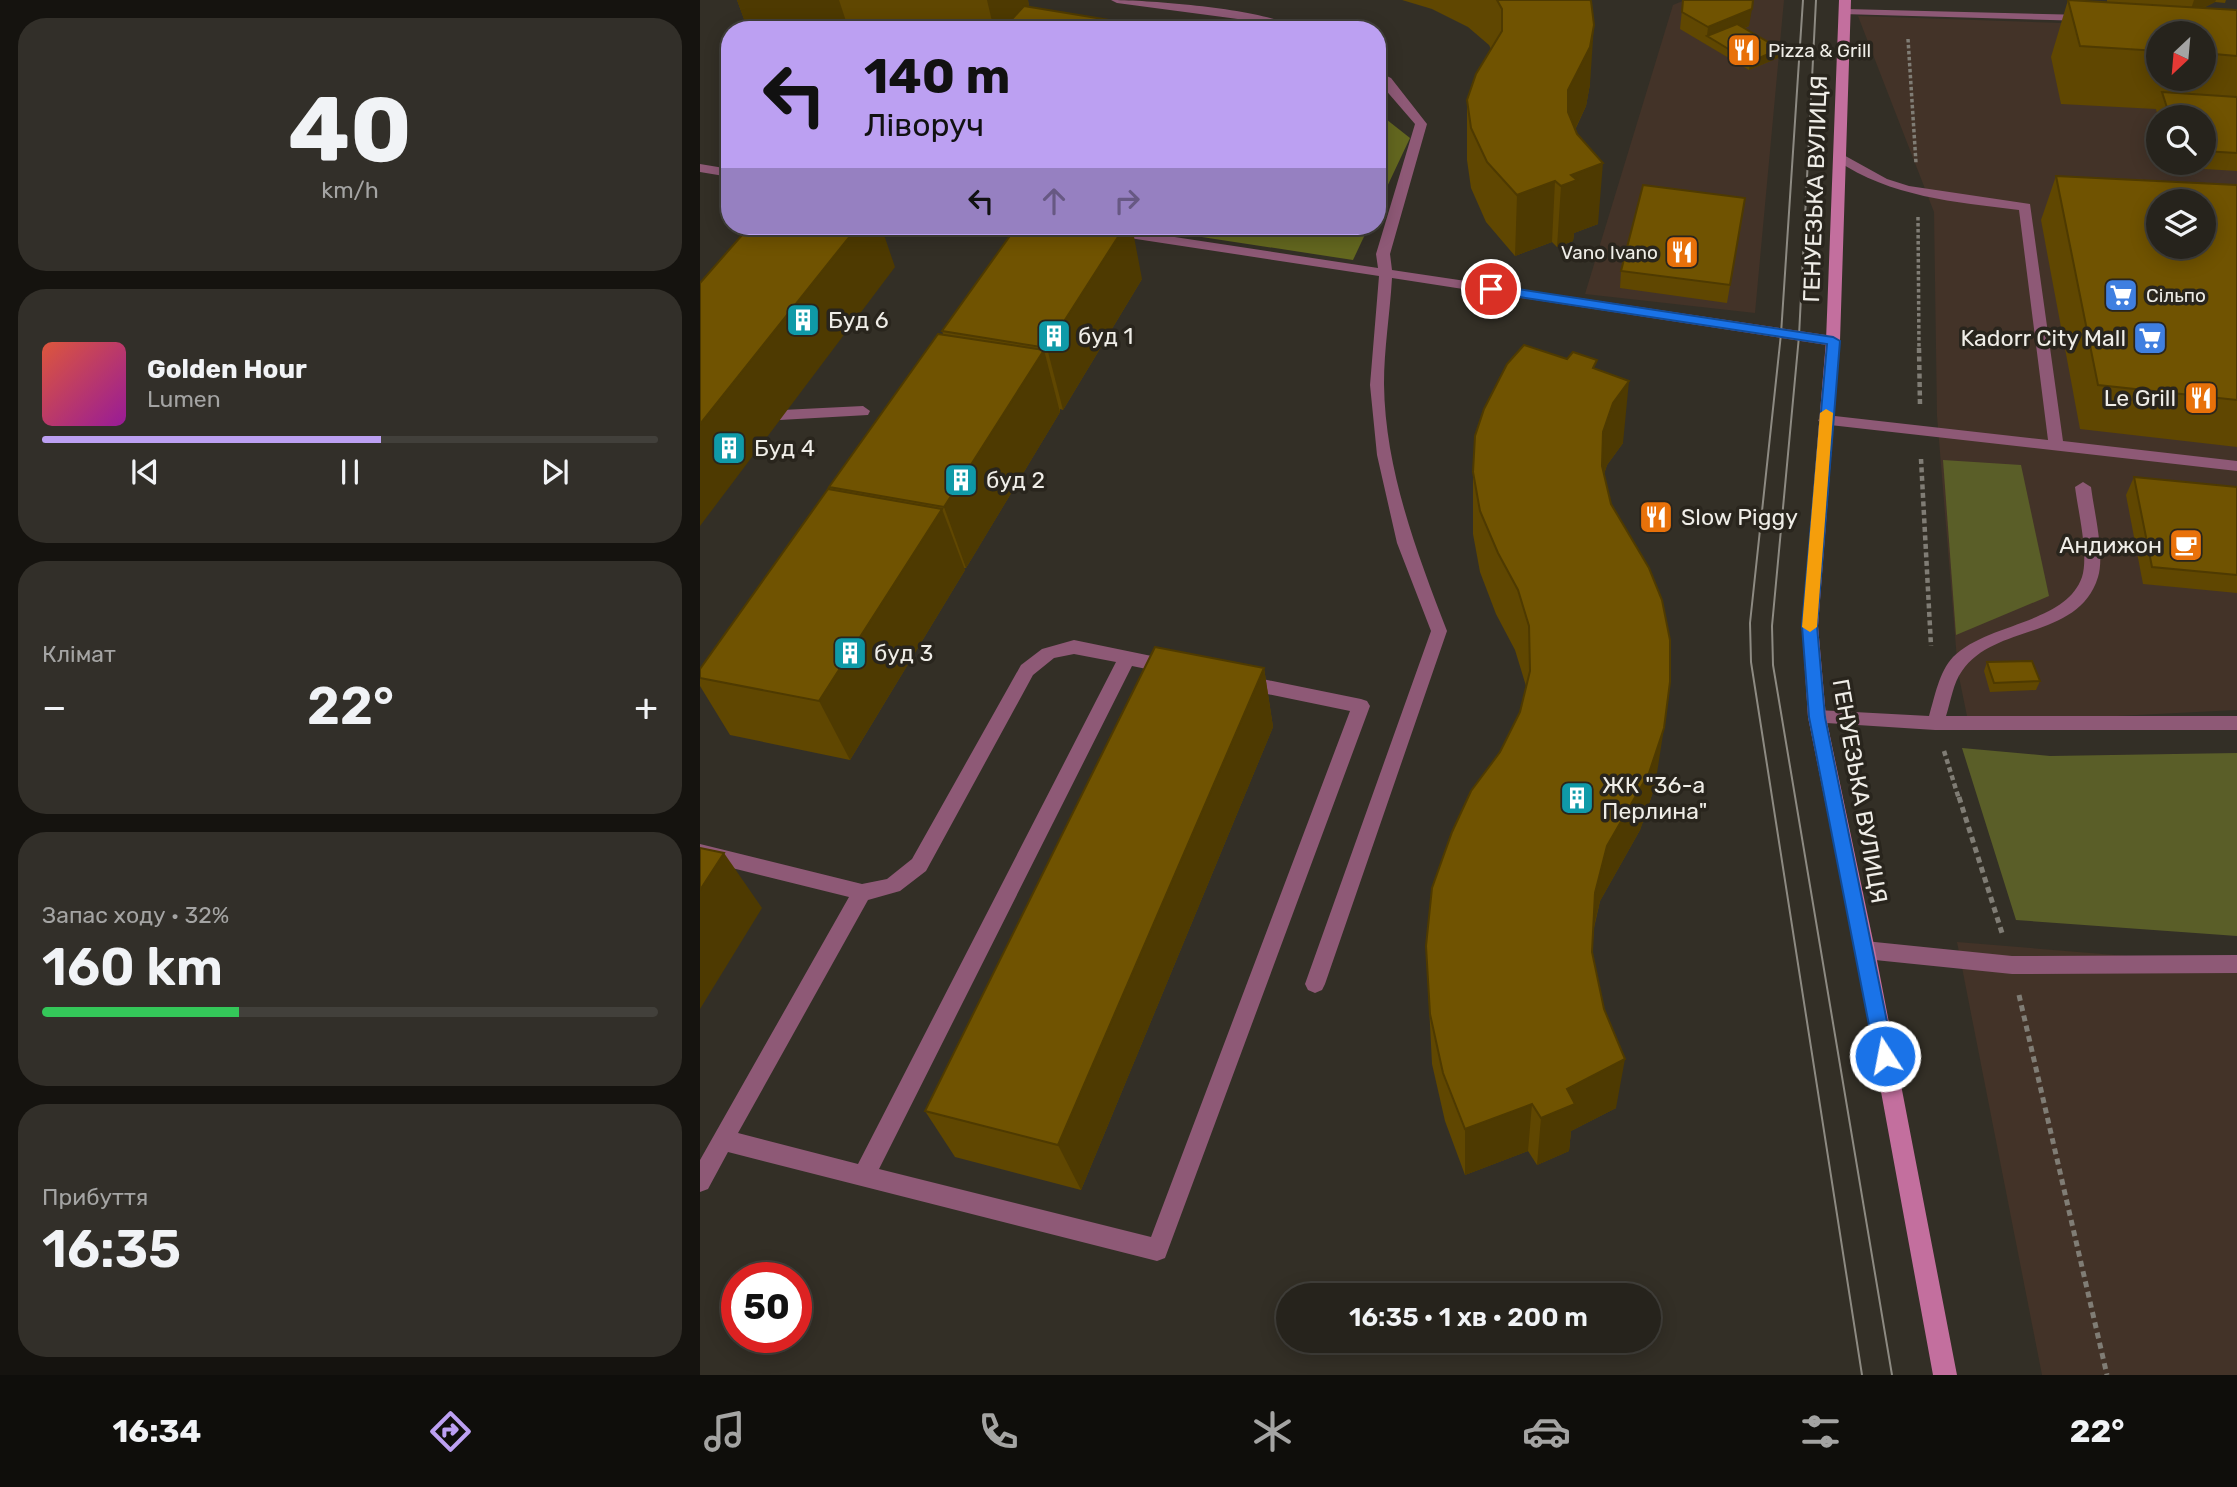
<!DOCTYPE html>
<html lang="uk">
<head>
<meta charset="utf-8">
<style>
  body { margin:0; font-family:Rubik,sans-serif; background:#322f29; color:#f1f3f6; height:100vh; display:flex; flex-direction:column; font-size:26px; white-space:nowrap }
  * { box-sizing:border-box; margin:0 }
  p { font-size:23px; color:#a4a4a3 }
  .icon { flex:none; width:38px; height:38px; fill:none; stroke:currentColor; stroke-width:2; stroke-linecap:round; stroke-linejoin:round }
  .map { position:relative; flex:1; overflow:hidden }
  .side { display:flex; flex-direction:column; gap:18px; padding:18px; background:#15130f; width:700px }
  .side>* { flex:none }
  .top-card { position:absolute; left:21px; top:21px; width:665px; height:214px; border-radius:28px; box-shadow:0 4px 18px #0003,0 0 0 2px #42403b; background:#bca0f2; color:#111; overflow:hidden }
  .needle { width:46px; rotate:206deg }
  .controls { position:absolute; left:1446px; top:21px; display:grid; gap:14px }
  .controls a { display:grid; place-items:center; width:70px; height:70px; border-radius:50%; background:#26231c; box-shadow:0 4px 18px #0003,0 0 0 2px #42403b; font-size:35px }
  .speed { position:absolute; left:21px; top:1262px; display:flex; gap:14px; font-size:35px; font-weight:700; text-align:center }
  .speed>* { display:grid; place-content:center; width:91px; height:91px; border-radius:50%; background:#26231c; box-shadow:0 4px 18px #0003,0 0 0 2px #42403b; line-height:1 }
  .speed .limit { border:10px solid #d22; background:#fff; color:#111 }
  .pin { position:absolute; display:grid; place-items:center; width:60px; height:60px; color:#fff; margin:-30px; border:4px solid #fff; border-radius:50%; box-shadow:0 2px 7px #0007 }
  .me { position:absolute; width:77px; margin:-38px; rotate:349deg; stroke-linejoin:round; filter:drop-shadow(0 0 5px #0008) }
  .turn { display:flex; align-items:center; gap:24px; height:147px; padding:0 28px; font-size:32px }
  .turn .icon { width:91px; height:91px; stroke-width:2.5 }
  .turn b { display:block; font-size:49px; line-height:60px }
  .lanes { display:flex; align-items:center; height:66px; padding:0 28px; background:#0003; justify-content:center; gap:35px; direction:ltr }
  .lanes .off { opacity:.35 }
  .big { font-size:52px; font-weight:600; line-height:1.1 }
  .side .card { flex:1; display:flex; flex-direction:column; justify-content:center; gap:10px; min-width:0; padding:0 24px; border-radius:28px; background:#322f29 }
  .side .dial { align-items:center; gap:0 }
  .dial b { font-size:91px; line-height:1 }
  .song { display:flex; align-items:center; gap:21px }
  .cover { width:84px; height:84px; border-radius:10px; background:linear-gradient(135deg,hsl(10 70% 55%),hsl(300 70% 35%)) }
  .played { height:7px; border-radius:4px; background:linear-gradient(90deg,#bca0f2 55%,#42403b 55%) }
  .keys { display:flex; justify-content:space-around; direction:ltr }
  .heat { display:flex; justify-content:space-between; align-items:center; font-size:38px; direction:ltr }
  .charge { height:10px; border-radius:5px; background:linear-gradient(90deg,#34c759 32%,#42403b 0) }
  .trip { position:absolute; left:576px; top:1283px; width:385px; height:70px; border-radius:35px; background:#26231c; box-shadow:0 4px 18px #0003,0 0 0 2px #42403b; font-weight:600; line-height:70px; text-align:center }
  .menu { display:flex; height:112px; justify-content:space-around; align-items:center; background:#0f0e0b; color:#a4a4a3 }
  .menu .icon { width:49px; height:49px }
  .menu .active { color:#bca0f2 }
  .menu b { font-size:32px; color:#f1f3f6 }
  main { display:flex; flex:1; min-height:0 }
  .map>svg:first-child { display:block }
  .commercial { fill:#433328; fill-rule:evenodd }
  .green { fill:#5a5e28 }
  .forest { fill:#63671f }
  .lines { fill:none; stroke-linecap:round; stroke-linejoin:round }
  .path-far2 { stroke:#807d75; stroke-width:3.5; stroke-dasharray:3.5 2.5; stroke-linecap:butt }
  .path-far1 { stroke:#807d75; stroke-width:4.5; stroke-dasharray:5 3.5; stroke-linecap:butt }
  .path { stroke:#807d75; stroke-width:5; stroke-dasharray:6 4.5; stroke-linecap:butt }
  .service { fill:#8e5976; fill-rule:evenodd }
  .secondary { fill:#c36f9e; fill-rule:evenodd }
  .tram { stroke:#8d8a82; stroke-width:2 }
  .wall { fill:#604701; fill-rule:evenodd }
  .shaded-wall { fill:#4e3a01 }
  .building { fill:#705301; stroke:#4e3a01; stroke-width:2; fill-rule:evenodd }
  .route { fill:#1a73e8; stroke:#114b97; stroke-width:2 }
  .slow { fill:#f59e0b }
  .labels { text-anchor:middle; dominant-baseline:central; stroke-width:7; stroke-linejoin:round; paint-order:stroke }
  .far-poi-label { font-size:19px; fill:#efede7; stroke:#29251d; text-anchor:start }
  .street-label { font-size:23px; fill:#efede7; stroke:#29251d }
  .poi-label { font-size:23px; fill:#efede7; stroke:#29251d; text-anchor:start }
</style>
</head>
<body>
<main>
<section class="side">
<div class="card dial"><b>40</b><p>km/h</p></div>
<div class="card">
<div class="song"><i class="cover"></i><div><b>Golden Hour</b><p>Lumen</p></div></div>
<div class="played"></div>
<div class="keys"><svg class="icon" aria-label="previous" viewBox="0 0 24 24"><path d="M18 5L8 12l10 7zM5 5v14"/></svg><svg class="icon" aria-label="pause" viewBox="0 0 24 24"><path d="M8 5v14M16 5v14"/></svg><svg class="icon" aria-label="next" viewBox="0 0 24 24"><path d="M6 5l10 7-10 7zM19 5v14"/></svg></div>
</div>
<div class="card"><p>Клімат</p>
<div class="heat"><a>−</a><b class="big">22°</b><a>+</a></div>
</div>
<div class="card"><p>Запас ходу · 32%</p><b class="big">160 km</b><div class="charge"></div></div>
<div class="card"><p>Прибуття</p><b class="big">16:35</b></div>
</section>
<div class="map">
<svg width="1537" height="1375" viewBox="0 0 1537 1375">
  <rect width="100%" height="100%" fill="#332f26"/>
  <g class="commercial">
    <polygon points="985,0 1084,0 1055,313 885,294 973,5"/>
    <path d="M1158 16 1537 29V710L1357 719 1267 716 1258 672 1237 416 1234 212ZM1458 33H1503V79H1458ZM1458 117H1503V163H1458ZM1458 201H1503V247H1458Z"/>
    <polygon points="1257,942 1537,965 1537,1375 1342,1375"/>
  </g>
  <g class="green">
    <polygon points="1243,460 1321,465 1349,596 1256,635"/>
    <polygon points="1262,748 1350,756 1537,753 1537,936 1316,920"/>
  </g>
  <g class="forest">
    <polygon points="677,112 710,138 677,208"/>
    <polygon points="430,226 669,226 653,260"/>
  </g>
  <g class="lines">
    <g class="path-far2">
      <polyline points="1208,39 1216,163"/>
      <polyline points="1218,217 1219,350"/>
    </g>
    <g class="path-far1">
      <polyline points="1219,348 1220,405"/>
      <polyline points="1221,459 1231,646"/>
      <polyline points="1244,751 1259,799"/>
    </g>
    <g class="path">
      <polyline points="1259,797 1302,933"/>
      <polyline points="1319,995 1407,1375"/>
    </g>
    <g class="service">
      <path d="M411 0C448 0 573 9 599 30H583L568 23 417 3Z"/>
      <polygon points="1146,9 1387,15 1393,18 1387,21 1142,14 1140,12"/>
      <path d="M677 71 691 78 727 124 690 254 692 270 1133 336 1140 341 1133 346 692 278C690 313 684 349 684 384 685 470 717 553 747 631L625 984 622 990 615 993 608 990 605 984 731 631 697 543 677 455 670 385 679 276 377 230 370 226H402L678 268 676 254 715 124 677 80Z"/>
      <path d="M1140 153 1187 179 1209 186 1330 204 1363 441 1537 461V471L1121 424 1118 420 1126 415 1348 440 1319 210C1254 202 1191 197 1136 160L1134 157Z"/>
      <polygon points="0,164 30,169 30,177 0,172"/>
      <polygon points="163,406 170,411 168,415 61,421 53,416 61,411"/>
      <path d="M1383 482 1391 487C1394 511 1405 555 1398 577 1379 640 1295 623 1262 671 1253 683 1251 701 1246 716H1537V730H1235L1111 722 1108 717 1111 712 1117 710 1229 716C1235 696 1239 672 1253 657 1286 623 1366 624 1382 577 1389 555 1378 511 1375 487Z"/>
      <path d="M374 640 471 660 477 662 480 667 477 672 471 674 432 666 179 1169 451 1237 650 711 543 689 537 687 534 682 537 677 543 675 661 699 667 701 670 706 465 1258 457 1261 28 1152 8 1189 0 1192V1160L149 897 0 860V844L162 884 187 879 212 859 321 665 342 649ZM374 654 416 662 158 1164 38 1133 168 900 200 891 226 871 333 675 354 658Z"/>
      <polygon points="1165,941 1312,956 1537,955 1537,973 1312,974 1165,959 1158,956 1155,950 1158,944"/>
    </g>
    <polygon class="secondary" points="1139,0 1151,0 1140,341 1118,626 1126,717 1175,950 1257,1375 1233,1375 1155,950 1108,717 1102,626 1126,341"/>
    <g class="tram">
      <polyline points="1103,0 1081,334 1050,623 1051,662 1162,1375"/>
      <polyline points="1116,0 1099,336 1072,626 1073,665 1192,1375"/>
    </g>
  </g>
  <g class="wall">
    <polygon points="37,0 328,0 329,7 422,30 207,30 146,21 101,30 48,30"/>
    <polygon points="702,0 890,0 890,84 886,106 875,130 898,224 874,233 873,241 857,247 852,242 815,256 786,222 771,188 767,160 767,100 791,49 789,45 768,27 732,9"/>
    <polygon points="983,0 1049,26 1045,28 1078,58 1049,70 980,29"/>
    <path d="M1368 0 1407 2V0H1526L1525 3 1515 2 1503 8 1537 10V171L1472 167 1471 163H1503V117H1458L1456 109 1361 104 1351 57ZM1458 33H1503V79H1458Z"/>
    <polygon points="1356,176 1537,185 1537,447 1380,429 1341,220"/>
    <polygon points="1045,198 1027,303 920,288 921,271"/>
    <polygon points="442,279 363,410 360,409 360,412 266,568 264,568 265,570 150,760 30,735 0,686 0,669 130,489 129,487 243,334 242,331"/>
    <polygon points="896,369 923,443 907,465 904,474 955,786 940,830 900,901 894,928 892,952 916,1108 871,1131 869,1151 837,1165 828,1151 765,1175 745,1121 732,1064 726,946 820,712 826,686 815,650 796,614 780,572 773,534 773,472"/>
    <polygon points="1434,477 1537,487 1537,593 1443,584 1426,495"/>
    <polygon points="1287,662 1340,681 1336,690 1290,692 1284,671"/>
    <polygon points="564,668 573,727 381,1190 255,1157 225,1111"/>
  </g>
  <g class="shaded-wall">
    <polygon points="37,0 139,0 146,21 101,30 48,30"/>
    <polygon points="287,0 328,0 329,7 309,30 294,30"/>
    <polygon points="1494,0 1516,0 1515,2 1489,15"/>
    <polygon points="1052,9 1049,26 1016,41 1007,36 1006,45 1008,27"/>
    <polygon points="421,22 422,30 414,30"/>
    <polygon points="894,25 890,84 886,106 865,150 868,90"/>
    <polygon points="1080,49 1078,58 1049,70 1050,62"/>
    <polygon points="903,163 898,224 874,233 873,241 857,247 861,186 871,175"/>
    <polygon points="855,181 852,242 815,256 817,195"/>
    <polygon points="158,226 181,226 195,267 0,526 0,424"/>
    <polygon points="425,226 432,226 442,279 363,410 347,348"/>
    <polygon points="344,350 360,412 266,568 244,507"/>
    <polygon points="929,381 923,443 907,465 898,493 903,432 913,403"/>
    <polygon points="242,509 265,570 150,760 119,701"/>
    <polygon points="564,668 573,727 381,1190 358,1145"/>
    <polygon points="964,728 955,786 940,830 900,901 889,947 895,893 907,846"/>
    <polygon points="24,853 62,908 0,1009 0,890"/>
    <polygon points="925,1059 916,1108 871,1131 869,1151 837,1165 841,1118 867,1089"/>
    <polygon points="832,1104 828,1151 765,1175 765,1129"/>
  </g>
  <g class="building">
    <polygon points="797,0 890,0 891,1 894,25 890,47 868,90 868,112 877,134 903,163 871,175 877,180 861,186 855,181 817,195 787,162 771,128 767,100 776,74 802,31 802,9"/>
    <polygon points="983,0 1053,0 1052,9 1008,27 982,12"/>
    <polygon points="1368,0 1537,10 1537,56 1503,53 1503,33 1458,33 1458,51 1380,46"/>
    <polygon points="324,6 421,22 414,30 302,30"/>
    <polygon points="1037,24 1080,49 1050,62 1007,36"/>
    <polygon points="1462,92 1537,97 1537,153 1503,151 1503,117 1470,117"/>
    <path d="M1356 176 1537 185V400L1398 385ZM1458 201H1503V247H1458Z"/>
    <polygon points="943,185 1045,198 1030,285 921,271"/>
    <polygon points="50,226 158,226 0,424 0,283"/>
    <polygon points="317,226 425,226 347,348 242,331"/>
    <polygon points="238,334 344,350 244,507 129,487"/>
    <polygon points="824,345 867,359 873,352 897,360 893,368 929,381 913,403 903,432 902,466 911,504 949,568 962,600 970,640 970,682 964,728 949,773 907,846 895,893 892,952 904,1009 925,1059 867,1089 875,1104 841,1118 832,1104 765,1129 743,1073 730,1014 726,946 732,888 752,832 771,791 800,752 820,712 830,671 829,626 818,590 798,553 780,511 773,472 775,436 784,409 807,364"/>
    <polygon points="1434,477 1537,487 1537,575 1452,567"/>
    <polygon points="128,489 242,509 119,701 0,678 0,669"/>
    <polygon points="455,647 564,668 358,1145 225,1111"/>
    <polygon points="1332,661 1340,681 1294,683 1287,662"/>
    <polygon points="0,848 24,853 0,890"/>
  </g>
  <polygon class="route" points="791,285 1133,337 1140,341 1117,626 1125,717 1194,1056 1191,1062 1185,1065 1178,1062 1175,1056 1109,717 1102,626 1127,344 787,292 785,289"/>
  <polygon class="slow" points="1126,409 1133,413 1117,627 1110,632 1102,627 1120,413"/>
  <defs>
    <g id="restaurant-square" transform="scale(1.75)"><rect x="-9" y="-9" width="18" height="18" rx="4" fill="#e8710a" stroke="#29251d"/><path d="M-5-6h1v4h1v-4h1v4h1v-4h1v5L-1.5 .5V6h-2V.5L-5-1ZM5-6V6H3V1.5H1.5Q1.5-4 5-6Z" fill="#fff"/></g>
    <g id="supermarket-square" transform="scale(1.75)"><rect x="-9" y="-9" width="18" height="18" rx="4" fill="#3f7fe0" stroke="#29251d"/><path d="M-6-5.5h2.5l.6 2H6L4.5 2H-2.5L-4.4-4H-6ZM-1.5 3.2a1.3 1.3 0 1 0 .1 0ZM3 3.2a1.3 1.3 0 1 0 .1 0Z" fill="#fff"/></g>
    <g id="building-square" transform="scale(1.75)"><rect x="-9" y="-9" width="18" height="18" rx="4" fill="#0f9aa8" stroke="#29251d"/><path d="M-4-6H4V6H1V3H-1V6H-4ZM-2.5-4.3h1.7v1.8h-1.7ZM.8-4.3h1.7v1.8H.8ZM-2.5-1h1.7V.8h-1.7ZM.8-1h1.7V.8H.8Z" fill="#fff"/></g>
    <g id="cafe-square" transform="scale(1.75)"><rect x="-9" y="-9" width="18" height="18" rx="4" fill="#e8710a" stroke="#29251d"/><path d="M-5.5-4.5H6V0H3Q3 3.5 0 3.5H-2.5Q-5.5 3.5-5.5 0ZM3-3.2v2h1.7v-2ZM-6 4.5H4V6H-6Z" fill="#fff"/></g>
  </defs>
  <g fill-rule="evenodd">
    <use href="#restaurant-square" x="1044" y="50"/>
    <use href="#restaurant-square" x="982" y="252"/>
    <use href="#supermarket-square" x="1421" y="295"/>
    <use href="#building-square" x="103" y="320"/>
    <use href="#building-square" x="354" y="336"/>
    <use href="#supermarket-square" x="1450" y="338"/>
    <use href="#restaurant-square" x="1501" y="398"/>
    <use href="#building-square" x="29" y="448"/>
    <use href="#building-square" x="261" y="480"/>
    <use href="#restaurant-square" x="956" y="517"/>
    <use href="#cafe-square" x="1486" y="545"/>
    <use href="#building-square" x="150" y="653"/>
    <use href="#building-square" x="877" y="798"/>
  </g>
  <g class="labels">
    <g class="far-poi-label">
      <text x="1068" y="50">Pizza &amp; Grill</text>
      <text x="958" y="252" text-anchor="end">Vano Ivano</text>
      <text x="1446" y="295">Сільпо</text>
    </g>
    <g class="street-label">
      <text transform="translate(1115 189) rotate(-88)">ГЕНУЕЗЬКА ВУЛИЦЯ</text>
      <text transform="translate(1160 791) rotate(80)">ГЕНУЕЗЬКА ВУЛИЦЯ</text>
    </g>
    <g class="poi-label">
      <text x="128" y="320">Буд 6</text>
      <text x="378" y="336">буд 1</text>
      <text x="1426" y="338" text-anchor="end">Kadorr City Mall</text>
      <text x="1476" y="398" text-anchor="end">Le Grill</text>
      <text x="54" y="448">Буд 4</text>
      <text x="286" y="480">буд 2</text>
      <text x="981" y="517">Slow Piggy</text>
      <text x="1462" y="545" text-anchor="end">Андижон</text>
      <text x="174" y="653">буд 3</text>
      <text x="902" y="785">ЖК "36-а<tspan x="902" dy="26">Перлина"</tspan></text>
    </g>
  </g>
</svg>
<div class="controls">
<a><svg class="needle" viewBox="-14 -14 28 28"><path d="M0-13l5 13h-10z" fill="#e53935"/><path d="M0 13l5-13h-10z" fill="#a4a4a3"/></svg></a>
<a><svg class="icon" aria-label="search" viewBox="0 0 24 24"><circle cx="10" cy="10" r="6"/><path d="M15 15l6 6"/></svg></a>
<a><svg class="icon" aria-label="layers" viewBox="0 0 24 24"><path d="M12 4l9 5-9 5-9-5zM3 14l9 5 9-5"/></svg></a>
</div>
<div class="speed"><div class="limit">50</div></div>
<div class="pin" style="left:791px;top:289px;background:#d93025"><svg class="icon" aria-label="arrive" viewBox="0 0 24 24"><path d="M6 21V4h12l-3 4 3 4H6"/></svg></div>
<svg class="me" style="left:1185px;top:1056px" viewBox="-20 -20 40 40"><circle r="17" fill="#1a73e8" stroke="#fff" stroke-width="3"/><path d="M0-11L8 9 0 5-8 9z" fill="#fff"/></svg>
<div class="trip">16:35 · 1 хв · 200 m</div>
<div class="top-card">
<div class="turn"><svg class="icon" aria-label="left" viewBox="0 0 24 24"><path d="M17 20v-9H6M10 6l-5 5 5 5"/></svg><div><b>140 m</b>Ліворуч</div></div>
<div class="lanes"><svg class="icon" aria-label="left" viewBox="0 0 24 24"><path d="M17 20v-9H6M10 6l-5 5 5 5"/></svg><svg class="icon off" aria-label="ahead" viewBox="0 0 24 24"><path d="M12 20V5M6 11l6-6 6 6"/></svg><svg class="icon off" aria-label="right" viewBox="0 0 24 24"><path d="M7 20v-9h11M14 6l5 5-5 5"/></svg></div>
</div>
</div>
</main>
<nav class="menu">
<b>16:34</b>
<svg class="icon active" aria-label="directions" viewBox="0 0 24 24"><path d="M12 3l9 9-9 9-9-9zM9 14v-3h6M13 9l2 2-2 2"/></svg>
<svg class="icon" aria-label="music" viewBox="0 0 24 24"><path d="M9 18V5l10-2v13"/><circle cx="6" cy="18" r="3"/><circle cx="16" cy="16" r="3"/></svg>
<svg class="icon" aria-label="phone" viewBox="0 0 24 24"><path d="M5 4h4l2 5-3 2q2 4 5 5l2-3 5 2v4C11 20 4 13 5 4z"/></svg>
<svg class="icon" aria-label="climate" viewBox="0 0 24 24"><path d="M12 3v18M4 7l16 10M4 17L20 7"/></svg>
<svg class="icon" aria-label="car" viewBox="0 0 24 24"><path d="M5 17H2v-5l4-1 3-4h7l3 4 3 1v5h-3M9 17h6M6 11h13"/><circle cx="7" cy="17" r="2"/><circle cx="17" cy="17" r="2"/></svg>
<svg class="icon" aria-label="filters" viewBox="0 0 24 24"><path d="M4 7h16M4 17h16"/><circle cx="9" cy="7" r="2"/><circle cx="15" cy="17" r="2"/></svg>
<b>22°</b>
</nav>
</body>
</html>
